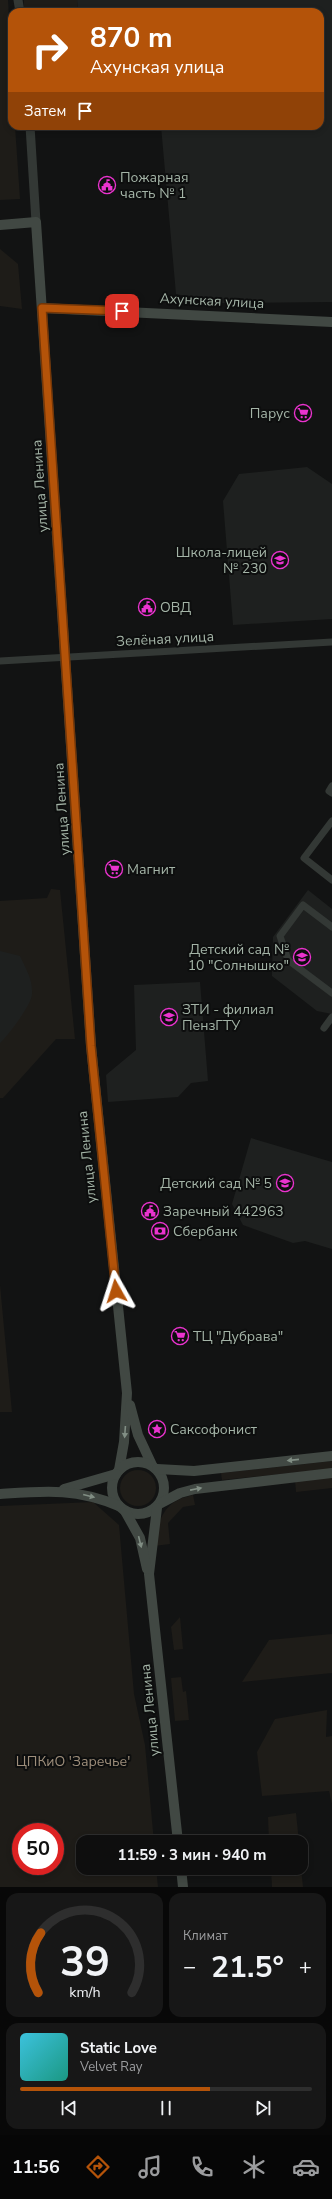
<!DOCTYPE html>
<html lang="ru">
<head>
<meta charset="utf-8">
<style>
  body { margin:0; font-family:"Nunito Sans",sans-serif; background:#171717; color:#f1f3f6; height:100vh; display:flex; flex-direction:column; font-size:15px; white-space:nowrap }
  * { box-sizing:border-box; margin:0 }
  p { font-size:13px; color:#9b9c9e }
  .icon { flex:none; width:22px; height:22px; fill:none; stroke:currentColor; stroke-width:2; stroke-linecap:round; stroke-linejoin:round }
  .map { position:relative; height:1887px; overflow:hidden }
  .drawer { display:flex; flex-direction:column; gap:6px; padding:6px; background:#080808; flex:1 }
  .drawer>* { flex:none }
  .guide { position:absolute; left:8px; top:8px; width:316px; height:122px; border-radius:12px; box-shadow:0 2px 6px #0003,0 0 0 1px #2e2e2e; background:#b45309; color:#fff; overflow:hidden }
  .speed { position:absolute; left:12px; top:1823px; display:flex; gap:8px; font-size:20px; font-weight:700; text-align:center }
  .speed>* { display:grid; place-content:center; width:52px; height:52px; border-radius:50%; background:#0e0e0e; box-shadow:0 2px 6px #0003,0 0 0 1px #2e2e2e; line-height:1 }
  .speed .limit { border:6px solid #d22; background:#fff; color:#111 }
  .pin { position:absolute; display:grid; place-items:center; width:34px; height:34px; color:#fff; margin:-17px; border-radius:8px; box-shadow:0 2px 6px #0006 }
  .me { position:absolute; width:44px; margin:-22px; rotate:354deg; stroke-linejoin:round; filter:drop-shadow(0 0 3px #0008) }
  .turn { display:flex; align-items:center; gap:14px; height:84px; padding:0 16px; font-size:18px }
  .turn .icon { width:52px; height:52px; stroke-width:2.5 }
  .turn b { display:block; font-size:28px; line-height:34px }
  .then { display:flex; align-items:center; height:38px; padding:0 16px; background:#0003; gap:8px; font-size:15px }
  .big { font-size:30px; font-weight:700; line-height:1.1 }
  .drawer .widget { flex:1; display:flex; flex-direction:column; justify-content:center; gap:6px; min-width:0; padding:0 14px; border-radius:12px; background:#171717 }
  .drawer .dial { align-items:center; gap:0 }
  .dial svg { height:104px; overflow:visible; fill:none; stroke:#2e2e2e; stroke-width:7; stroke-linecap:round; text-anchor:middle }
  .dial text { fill:#f1f3f6; stroke:none }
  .song { display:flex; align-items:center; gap:12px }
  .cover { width:48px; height:48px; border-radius:6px; background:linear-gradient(135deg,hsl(190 70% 55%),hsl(170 70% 35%)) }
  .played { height:4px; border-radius:2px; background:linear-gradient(90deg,#b45309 65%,#2e2e2e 65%) }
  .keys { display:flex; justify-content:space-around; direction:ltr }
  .heat { display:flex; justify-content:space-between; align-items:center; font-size:22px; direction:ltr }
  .drawer .tiles { flex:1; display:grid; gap:6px; grid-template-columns:1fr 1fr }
  .widget:last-child { grid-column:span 2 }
  .trip { position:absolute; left:76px; top:1835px; width:232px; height:40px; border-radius:12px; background:#0e0e0e; box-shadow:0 2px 6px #0003,0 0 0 1px #2e2e2e; font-weight:700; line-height:40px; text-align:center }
  .menu { display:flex; height:64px; justify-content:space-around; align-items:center; background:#060606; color:#9b9c9e }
  .menu .icon { width:28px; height:28px }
  .menu .active { color:#b45309 }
  .menu b { font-size:18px; color:#f1f3f6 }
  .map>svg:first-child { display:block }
  .built { fill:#1e201f }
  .green { fill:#1e1c18; fill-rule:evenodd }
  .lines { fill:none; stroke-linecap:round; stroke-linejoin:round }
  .minor { stroke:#333835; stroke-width:7 }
  .tertiary { stroke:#333835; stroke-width:9 }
  .secondary { stroke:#414843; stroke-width:10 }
  .oneway { fill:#818e84 }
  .route-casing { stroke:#753606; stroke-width:10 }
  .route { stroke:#b45309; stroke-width:7 }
  .labels { text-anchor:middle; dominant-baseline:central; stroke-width:4; stroke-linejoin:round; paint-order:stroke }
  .poi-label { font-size:14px; fill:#a4b4a7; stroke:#0d0e0e; text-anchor:start }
  .street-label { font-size:14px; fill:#a4b4a7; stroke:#0d0e0e }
  .park-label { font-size:14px; fill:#9e8e7b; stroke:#0d0e0e }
</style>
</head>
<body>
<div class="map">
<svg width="332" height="1887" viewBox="0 0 332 1887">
  <rect width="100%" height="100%" fill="#121313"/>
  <g class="built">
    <polygon points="77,0 332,0 332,302 222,303 176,294 161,126 320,126 320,12 78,12"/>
    <polygon points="307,467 332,484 332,619 233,625 223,501 239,474"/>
    <polygon points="308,890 332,909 332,1014 317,1011 272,976 273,937"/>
    <polygon points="0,910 58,1011 0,1065"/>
    <polygon points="200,982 208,1081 191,1083 178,1097 108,1102 106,1075 136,1050 134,985"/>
    <polygon points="251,1138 332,1162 332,1249 305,1241 293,1243 243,1225 232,1204"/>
  </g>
  <g class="green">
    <polygon points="0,0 8,0 12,72 12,126 15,126 20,199 0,200"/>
    <polygon points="24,0 77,0 78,12 24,12"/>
    <polygon points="0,249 18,264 22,309 0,306"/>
    <path d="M51 889 60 890 75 1039H56L3 1098H0V1043C8 1036 32 1004 32 994 33 980 26 969 20 956L0 951V901L47 898Z"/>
    <polygon points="0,1285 12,1412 0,1412"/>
    <polygon points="332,1461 332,1469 222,1480 221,1473"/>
    <circle cx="138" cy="1488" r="18"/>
    <polygon points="332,1476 332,1488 296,1492 295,1480"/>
    <path d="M193 1495 195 1505 183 1507 168 1523 170 1544 154 1546C159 1519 163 1501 193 1495Z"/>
    <path d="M93 1502 119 1525 134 1694 145 1745 154 1842H83V1868H156L158 1887H0V1506ZM21 1832H55V1866H21Z"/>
    <polygon points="180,1617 183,1649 174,1650 171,1627"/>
    <polygon points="332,1634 332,1673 242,1682 269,1640"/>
    <polygon points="181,1677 183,1692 186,1691 189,1720 175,1721 171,1678"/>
    <polygon points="327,1710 326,1737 332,1736 332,1804 329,1791 262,1796 257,1752 275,1719"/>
    <polygon points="296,1813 299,1842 269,1842 268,1817"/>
    <polygon points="271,1868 301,1868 303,1887 272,1887"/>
  </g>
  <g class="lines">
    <g class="minor">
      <polyline points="0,661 332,642"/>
      <polyline points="332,786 329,791 332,793"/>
      <polyline points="332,821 304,858 332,880"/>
      <polyline points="332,927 303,905 280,936 288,960 332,993"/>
      <polyline points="324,1028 332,1017"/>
    </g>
    <g class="tertiary">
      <polyline points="18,0 20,12"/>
      <polyline points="30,126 36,222"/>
    </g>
    <g class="secondary">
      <polyline points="0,225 36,222 91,1046 127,1393 124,1442 119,1470"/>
      <polyline points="42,308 332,322"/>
      <polyline points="130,1405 138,1435 152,1465"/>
      <circle cx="138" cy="1488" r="26"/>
      <polyline points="157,1469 194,1471 332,1456"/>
      <polyline points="64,1489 116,1474"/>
      <path d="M0 1494C46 1491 75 1488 119 1506"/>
      <polyline points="161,1503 180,1493 195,1489 332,1473"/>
      <polyline points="157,1508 149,1574 178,1842"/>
      <polyline points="125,1511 140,1538 147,1569"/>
      <polyline points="181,1868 183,1887"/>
    </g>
  </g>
  <defs><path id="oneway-solid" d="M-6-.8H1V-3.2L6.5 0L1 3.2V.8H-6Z"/></defs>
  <g class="oneway">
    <use href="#oneway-solid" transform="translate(125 1432) rotate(94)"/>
    <use href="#oneway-solid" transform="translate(293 1460) rotate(174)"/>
    <use href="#oneway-solid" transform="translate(196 1489) rotate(-11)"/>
    <use href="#oneway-solid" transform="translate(89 1496) rotate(14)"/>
    <use href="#oneway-solid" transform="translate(140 1542) rotate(76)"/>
  </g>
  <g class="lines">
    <g class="route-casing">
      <polyline id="route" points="116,1291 91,1046 42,308 122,311"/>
    </g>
    <use href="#route" class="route"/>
  </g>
  <defs>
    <g id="civic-ring" transform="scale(0.9)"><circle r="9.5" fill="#0d0e0e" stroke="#ea33ce" stroke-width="1.5"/><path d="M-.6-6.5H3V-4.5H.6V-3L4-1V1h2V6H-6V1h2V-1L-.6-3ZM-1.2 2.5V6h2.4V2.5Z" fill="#ea33ce"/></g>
    <g id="supermarket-ring" transform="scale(0.9)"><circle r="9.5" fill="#0d0e0e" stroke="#ea33ce" stroke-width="1.5"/><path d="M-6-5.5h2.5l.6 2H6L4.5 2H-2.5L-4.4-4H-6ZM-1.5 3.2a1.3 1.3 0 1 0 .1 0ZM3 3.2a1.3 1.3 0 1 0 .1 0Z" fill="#ea33ce"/></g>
    <g id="school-ring" transform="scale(0.9)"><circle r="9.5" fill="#0d0e0e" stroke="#ea33ce" stroke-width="1.5"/><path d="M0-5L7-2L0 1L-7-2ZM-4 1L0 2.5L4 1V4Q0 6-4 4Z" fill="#ea33ce"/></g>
    <g id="university-ring" transform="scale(0.9)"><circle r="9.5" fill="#0d0e0e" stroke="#ea33ce" stroke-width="1.5"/><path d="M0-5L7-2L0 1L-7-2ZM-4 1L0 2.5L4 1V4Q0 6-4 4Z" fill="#ea33ce"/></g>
    <g id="bank-ring" transform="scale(0.9)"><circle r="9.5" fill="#0d0e0e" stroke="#ea33ce" stroke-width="1.5"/><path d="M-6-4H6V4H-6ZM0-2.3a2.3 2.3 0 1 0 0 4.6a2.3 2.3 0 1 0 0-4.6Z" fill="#ea33ce"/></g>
    <g id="sight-ring" transform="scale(0.9)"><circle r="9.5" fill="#0d0e0e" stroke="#ea33ce" stroke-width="1.5"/><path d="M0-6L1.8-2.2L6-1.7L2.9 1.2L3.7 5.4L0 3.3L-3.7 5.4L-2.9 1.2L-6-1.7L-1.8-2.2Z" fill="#ea33ce"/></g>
  </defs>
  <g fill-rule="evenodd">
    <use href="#civic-ring" x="107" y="185"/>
    <use href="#supermarket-ring" x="303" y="413"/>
    <use href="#school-ring" x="280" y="560"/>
    <use href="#civic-ring" x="147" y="607"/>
    <use href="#supermarket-ring" x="114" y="869"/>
    <use href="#school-ring" x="302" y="957"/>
    <use href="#university-ring" x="169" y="1017"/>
    <use href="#school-ring" x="285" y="1183"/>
    <use href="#civic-ring" x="150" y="1211"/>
    <use href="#bank-ring" x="160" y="1231"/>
    <use href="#supermarket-ring" x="180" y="1336"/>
    <use href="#sight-ring" x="157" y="1429"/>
  </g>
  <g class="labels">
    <g class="poi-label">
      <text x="120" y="177">Пожарная<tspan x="120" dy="16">часть № 1</tspan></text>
      <text x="290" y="413" text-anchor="end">Парус</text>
      <text x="267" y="552" text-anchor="end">Школа-лицей<tspan x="267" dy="16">№ 230</tspan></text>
      <text x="160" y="607">ОВД</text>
      <text x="127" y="869">Магнит</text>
      <text x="289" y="949" text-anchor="end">Детский сад №<tspan x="289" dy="16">10 "Солнышко"</tspan></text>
      <text x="182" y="1009">ЗТИ - филиал<tspan x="182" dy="16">ПензГТУ</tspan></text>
      <text x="272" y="1183" text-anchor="end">Детский сад № 5</text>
      <text x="163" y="1211">Заречный 442963</text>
      <text x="173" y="1231">Сбербанк</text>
      <text x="193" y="1336">ТЦ "Дубрава"</text>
      <text x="170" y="1429">Саксофонист</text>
    </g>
    <g class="street-label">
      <text transform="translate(212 301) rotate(3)">Ахунская улица</text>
      <text transform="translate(40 486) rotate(-94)">улица Ленина</text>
      <text transform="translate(165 639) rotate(-3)">Зелёная улица</text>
      <text transform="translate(62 809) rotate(-94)">улица Ленина</text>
      <text transform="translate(87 1157) rotate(-96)">улица Ленина</text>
      <text transform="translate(150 1710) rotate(-96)">улица Ленина</text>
    </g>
    <g class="park-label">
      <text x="73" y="1761">ЦПКиО 'Заречье'</text>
    </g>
  </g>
</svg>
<div class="speed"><div class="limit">50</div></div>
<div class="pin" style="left:122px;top:311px;background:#d93025"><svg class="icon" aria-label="arrive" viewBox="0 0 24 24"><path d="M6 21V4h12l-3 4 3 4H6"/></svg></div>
<svg class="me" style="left:116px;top:1291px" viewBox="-20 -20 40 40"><path d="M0-17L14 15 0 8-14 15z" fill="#b45309" stroke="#fff" stroke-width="4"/></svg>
<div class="trip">11:59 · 3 мин · 940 m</div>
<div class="guide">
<div class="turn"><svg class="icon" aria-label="right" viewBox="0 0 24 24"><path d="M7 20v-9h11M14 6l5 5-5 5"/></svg><div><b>870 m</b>Ахунская улица</div></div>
<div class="then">Затем<svg class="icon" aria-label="arrive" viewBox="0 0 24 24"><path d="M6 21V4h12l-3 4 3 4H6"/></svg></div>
</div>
</div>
<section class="drawer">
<div class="tiles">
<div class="widget dial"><svg viewBox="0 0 100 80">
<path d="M14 69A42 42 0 1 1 86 69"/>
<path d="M14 69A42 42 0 0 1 16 23" stroke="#b45309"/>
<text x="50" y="56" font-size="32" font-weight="700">39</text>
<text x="50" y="72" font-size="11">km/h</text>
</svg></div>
<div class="widget"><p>Климат</p>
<div class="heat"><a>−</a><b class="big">21.5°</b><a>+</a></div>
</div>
<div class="widget">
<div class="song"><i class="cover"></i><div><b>Static Love</b><p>Velvet Ray</p></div></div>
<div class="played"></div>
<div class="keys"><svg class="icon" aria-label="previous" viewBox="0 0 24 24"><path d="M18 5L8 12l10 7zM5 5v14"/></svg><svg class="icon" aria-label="pause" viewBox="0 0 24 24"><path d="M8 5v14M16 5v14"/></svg><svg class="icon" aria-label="next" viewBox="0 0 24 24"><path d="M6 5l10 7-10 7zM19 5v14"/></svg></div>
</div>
</div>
</section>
<nav class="menu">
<b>11:56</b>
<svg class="icon active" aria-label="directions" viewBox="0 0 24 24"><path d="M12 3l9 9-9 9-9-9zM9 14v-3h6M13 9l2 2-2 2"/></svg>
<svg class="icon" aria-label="music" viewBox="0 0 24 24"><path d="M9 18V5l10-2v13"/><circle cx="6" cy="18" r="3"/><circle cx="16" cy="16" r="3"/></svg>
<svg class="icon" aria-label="phone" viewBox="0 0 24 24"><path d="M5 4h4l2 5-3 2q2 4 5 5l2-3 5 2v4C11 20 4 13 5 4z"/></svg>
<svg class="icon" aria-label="climate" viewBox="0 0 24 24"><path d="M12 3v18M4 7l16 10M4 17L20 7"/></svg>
<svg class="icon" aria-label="car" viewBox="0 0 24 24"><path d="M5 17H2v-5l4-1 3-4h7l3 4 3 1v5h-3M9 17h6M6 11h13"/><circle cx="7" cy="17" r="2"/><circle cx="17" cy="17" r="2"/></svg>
</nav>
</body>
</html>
